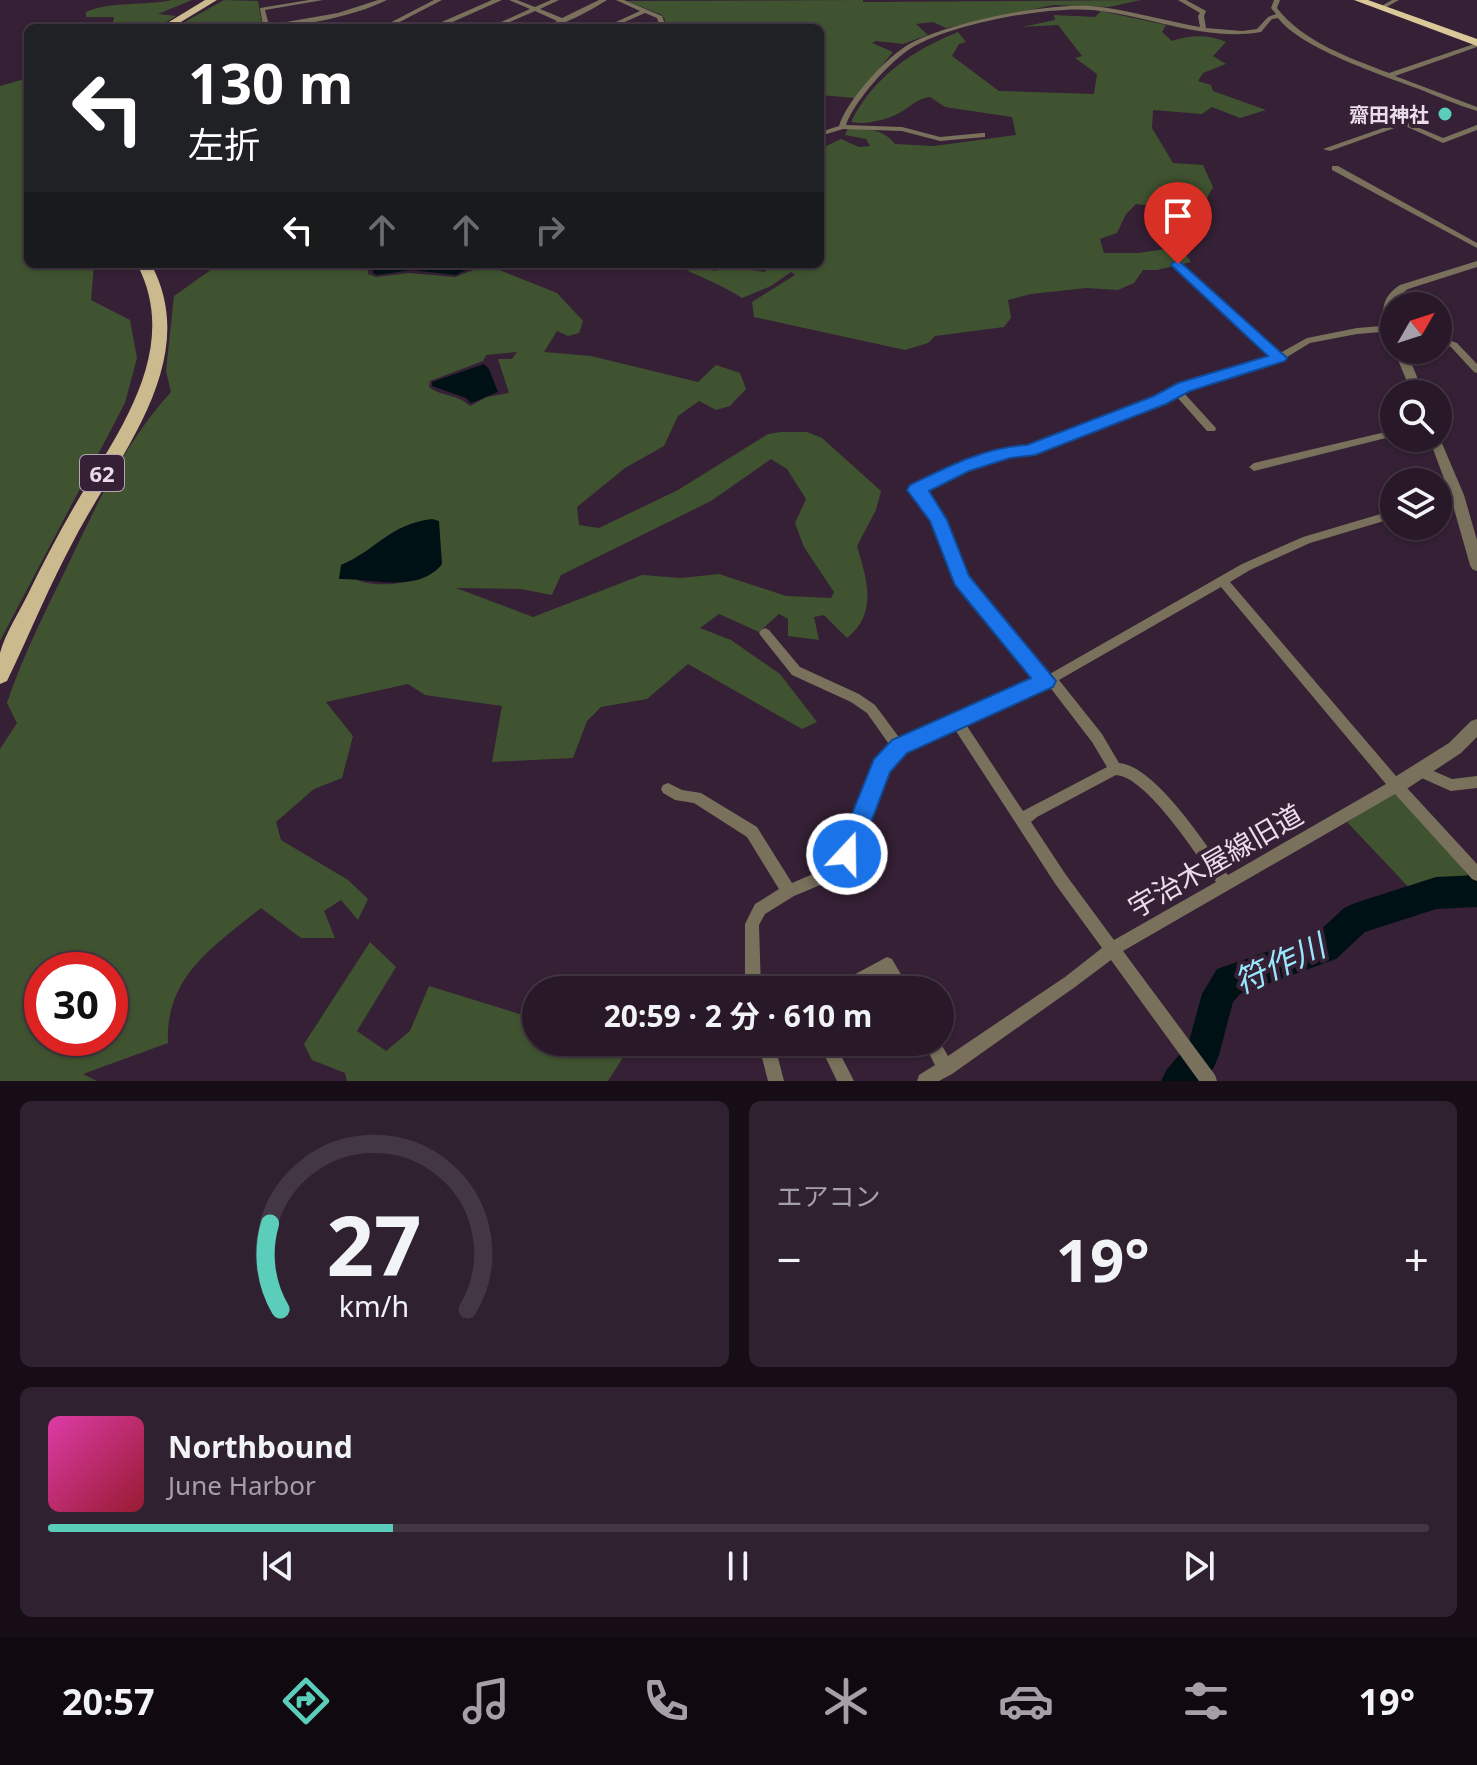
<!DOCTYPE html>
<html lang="ja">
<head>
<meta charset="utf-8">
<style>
  body { margin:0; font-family:"Noto Sans","Noto Sans JP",sans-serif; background:#302130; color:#f1f3f6; height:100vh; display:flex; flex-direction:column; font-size:30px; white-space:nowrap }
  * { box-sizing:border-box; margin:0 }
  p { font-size:26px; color:#a5a0a8 }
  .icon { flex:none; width:44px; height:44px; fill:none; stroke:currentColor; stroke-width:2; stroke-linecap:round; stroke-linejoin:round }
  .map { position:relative; height:1081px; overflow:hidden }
  .panel { display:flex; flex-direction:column; gap:20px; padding:20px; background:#160d16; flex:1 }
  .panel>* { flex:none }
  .guide { position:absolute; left:24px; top:24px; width:800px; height:244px; border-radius:12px; box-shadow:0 2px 6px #0004,0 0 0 2px #443745; background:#202124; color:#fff; overflow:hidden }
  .needle { width:52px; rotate:51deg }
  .fabs { position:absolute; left:1380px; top:292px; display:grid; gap:16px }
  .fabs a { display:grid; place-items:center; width:72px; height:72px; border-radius:50%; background:#281828; box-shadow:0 2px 6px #0004,0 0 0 2px #443745; font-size:40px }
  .speed { position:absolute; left:24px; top:952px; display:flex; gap:16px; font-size:40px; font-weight:700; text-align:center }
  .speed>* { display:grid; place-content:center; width:104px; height:104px; border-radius:50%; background:#281828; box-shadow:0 2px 6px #0004,0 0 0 2px #443745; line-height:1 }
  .speed .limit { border:12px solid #d22; background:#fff; color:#111 }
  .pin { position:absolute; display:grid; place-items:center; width:68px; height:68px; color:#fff; margin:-82px -34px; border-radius:50% 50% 50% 0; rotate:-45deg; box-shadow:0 0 8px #0007 }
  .pin .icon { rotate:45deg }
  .me { position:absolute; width:88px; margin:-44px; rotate:21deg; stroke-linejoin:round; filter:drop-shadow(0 0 6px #0008) }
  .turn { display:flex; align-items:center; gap:28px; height:168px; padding:0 32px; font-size:36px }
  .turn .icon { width:104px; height:104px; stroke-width:2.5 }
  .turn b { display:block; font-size:56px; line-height:68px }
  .lanes { display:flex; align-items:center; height:76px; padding:0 32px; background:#0003; justify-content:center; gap:40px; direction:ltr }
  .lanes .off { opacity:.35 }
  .big { font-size:60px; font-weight:700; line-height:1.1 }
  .panel .tile { flex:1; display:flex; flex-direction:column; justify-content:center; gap:12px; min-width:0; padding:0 28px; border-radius:12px; background:#302130 }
  .panel .dial { align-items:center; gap:0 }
  .dial svg { height:208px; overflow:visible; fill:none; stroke:#443745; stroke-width:7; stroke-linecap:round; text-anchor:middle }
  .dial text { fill:#f1f3f6; stroke:none }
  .song { display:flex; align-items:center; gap:24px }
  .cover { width:96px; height:96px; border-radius:12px; background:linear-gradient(135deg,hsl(320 70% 55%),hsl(350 70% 35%)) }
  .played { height:8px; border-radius:4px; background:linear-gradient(90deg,#5bcebb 25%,#443745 25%) }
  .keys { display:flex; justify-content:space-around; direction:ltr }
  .heat { display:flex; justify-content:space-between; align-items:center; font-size:44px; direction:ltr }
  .panel .tiles { flex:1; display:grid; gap:20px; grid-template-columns:1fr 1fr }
  .tile:last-child { grid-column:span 2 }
  .trip { position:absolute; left:522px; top:976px; width:432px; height:80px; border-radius:40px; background:#281828; box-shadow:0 2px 6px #0004,0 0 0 2px #443745; font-weight:700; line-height:80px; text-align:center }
  .tab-bar { display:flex; height:128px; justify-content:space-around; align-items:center; background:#100a10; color:#a5a0a8 }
  .tab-bar .icon { width:56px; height:56px }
  .tab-bar .selected { color:#5bcebb }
  .tab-bar b { font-size:36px; color:#f1f3f6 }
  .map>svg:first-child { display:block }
  .green { fill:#405330; fill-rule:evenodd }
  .water { fill:#001116 }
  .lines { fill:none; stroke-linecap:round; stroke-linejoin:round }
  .river { fill:#001116; fill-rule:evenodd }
  .minor { fill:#79715c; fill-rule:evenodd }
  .tertiary { fill:#79715c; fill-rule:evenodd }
  .primary { fill:#cbba8e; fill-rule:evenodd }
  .trunk { fill:#dbc898; fill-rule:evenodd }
  .route { fill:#1a73e8; stroke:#114b97; stroke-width:2 }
  .poi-dot { fill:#5bcebb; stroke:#352035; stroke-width:3 }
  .labels { text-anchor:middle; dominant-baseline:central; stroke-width:8; stroke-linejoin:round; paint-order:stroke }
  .far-poi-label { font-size:20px; font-weight:bold; fill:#eadce9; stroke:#352035; text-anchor:end }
  .shield { fill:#352035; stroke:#b4a4b3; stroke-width:2 }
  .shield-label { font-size:22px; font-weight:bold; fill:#eadce9 }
  .near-street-label { font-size:28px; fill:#eadce9; stroke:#352035 }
  .near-water-label { font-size:32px; font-style:italic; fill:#99e7fc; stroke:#352035 }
</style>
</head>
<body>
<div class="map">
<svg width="1477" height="1081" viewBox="0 0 1477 1081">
  <rect width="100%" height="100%" fill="#352035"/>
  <g class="green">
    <path d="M172 0H192L158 14 176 16 156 28H112L114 17H86V12C111 1 145 6 172 0Z"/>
    <polygon points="224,0 258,1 262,24 252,28 174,28"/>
    <polygon points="863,0 863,2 1141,0 1109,7 1053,5 946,28 933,22 916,24 928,35 903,44 876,41 872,43 893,52 855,98 820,95 820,28 663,28 665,20 662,15 627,1"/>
    <path d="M1101 11 1166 25 1162 32 1172 41C1189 35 1210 34 1226 42L1213 56 1226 64 1203 73 1198 81 1211 85 1213 91 1266 110 1240 118 1212 107 1202 114 1153 110 1152 128 1173 163 1203 165 1213 187 1199 213 1136 204 1126 214 1117 233 1100 239 1104 253H1138L1181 247 1191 262 1157 270H1143L1134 283 1118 290 1086 288 1031 294 1008 300 1011 318 1004 327 935 336 928 343 905 350 754 317 752 302 795 275 791 272 771 286 742 298C721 284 697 276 674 264H698L714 271 730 267 765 272 768 264H820V149L841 139 859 147 870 146 866 139 845 135 848 128C866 129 883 128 895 144L934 146 1016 135 1012 117 945 107 930 97C916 99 913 105 901 112 887 120 867 125 851 122 873 77 913 50 958 32L966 42 959 44 952 56 999 91 1094 94 1097 74 1075 58 1082 56 1058 25 1022 27 1055 20 1054 15 1095 17Z"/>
    <polygon points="28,78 28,264 94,264 91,300 130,320 137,358 125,403 0,641 0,86"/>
    <path d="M219 264H367L368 274 376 277 409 273 455 277 487 265 557 293 583 321 579 333 568 336 557 331 544 352 591 356 698 382 716 365 740 373 746 389 730 406 716 410 699 401 678 416 664 446 625 468 577 507 579 525 599 528 678 490 768 434 781 432H807L822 438 881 491 876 510 857 546C867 580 878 613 847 638L824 615 814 617 819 640 788 636V619L779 614 759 632 719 614 700 628 731 640 780 674 817 722 802 729 688 664 647 699 601 707 587 721 573 758 492 762 502 706 425 695 408 684 326 702 353 736 342 778 314 789 276 822 281 840 348 880 368 899 358 920 341 900 324 911 335 938H301L261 908C214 946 165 976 168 1043L83 1074 97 1081H0V749L17 723 7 703C23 655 45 612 67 567 96 506 125 442 171 392L166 371 174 296ZM517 352 512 359H498L509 393 487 397 470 406C458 394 442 397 429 387L430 381 483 361 486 355ZM771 459 787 469 806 499 795 523 804 547 834 592 831 598 786 596 719 574 681 578 642 575 533 617 456 588 521 589 552 595 561 575 711 501ZM355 559 442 564C427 583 377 590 355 579 350 576 345 569 341 565ZM42 970H110V1038H42Z"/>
    <polygon points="1398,789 1430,823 1474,884 1416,895 1347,822"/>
    <polygon points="370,942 396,967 357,1031 386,1051 410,1031 429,986 526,1016 536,1014 536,1042 627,1042 622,1059 608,1081 347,1081 345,1073 312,1060 304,1044"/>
  </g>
  <g class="water">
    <polygon points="373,264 469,264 466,270 456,275 411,270 377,275 373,273"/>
    <polygon points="484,364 489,369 498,392 471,403 466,398 432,386 432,382"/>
    <path d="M432 519 439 521 442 564C419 594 370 578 339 579L341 565C378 549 388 525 432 519Z"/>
  </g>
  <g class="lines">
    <polygon class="river" points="1477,875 1477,907 1436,909 1365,932 1336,959 1240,994 1233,1002 1219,1055 1214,1067 1202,1081 1161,1081 1167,1069 1188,1045 1202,994 1217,969 1315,935 1344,908 1355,903 1436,877"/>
    <g class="minor">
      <path d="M309 0H323L265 10 269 25 338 13 378 0H387C353 17 294 28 256 28L263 26 260 8Z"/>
      <polygon points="434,0 442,0 388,28 380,28"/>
      <path d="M509 0H517L535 7 551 0H559L540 9 562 18 599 0H607C593 9 559 28 544 28L557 21 535 11 496 28H488L530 9Z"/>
      <polygon points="616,0 624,0 662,16 665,24 663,28 657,28 659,24 657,18 645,13 611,28 603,28 640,11"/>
      <path d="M1178 0H1186L1206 11 1204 16 1206 28 1242 31 1257 29 1268 17 1276 14 1271 8 1274 0H1280L1277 8C1303 42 1350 58 1389 73L1477 43V47L1395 76 1477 107V111C1458 105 1438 97 1419 89 1384 76 1300 48 1278 18L1272 19 1261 32C1204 42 1148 15 1092 10 1046 6 953 24 913 47 891 60 854 101 846 125L902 127 940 137 982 133H985V137L940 141 902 131 843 129 820 136V132L839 126C847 100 887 56 911 43 951 22 1045 3 1091 6 1127 9 1164 21 1200 27L1198 16 1200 13Z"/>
      <polygon points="1392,0 1399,0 1383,9 1378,8"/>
      <polygon points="1403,121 1443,138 1477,125 1477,130 1443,143 1403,125 1330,151 1323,149"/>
      <polygon points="1332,166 1338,166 1477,243 1477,248 1332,170"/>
      <path d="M1178 261 1181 262 1280 353 1307 338 1357 328 1394 325V331L1357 334 1310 343 1282 360 1183 392 1215 427 1216 429 1215 431H1207L1176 396 1163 402 1099 425 1094 431 1033 454 1009 456 967 470 924 491C951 513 950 551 967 579 989 614 1021 643 1048 675L1242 564 1303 537 1394 510V518L1310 543 1250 570 1230 582 1396 776 1477 864V881L1472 879 1395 794 1123 951 1215 1075 1217 1081H1199L1111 960 1075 987 952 1074 939 1081H917L919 1075 935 1065 923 1042H940L948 1056 1065 977 1102 948 1056 885 954 728 904 751 887 770 846 869 830 881 794 896 765 914 759 925 761 990H745V924L755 904 779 889 747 837 694 803 675 800 663 793 661 789 663 785 668 783 682 790 701 793 757 827 792 883 820 871 836 859 877 762 891 747 867 713 851 702 792 675 761 636 759 633 761 630 765 628 769 630 800 667 859 694 875 705 901 740 1037 679 988 624 959 585 951 571 929 510 911 490 912 487 959 464 1009 448 1028 447 1086 427 1093 421 1157 398 1181 385 1272 357 1175 266 1174 264ZM1221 587 1386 784 1228 875C1206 846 1156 766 1119 763L1102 734 1059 680ZM1049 686 1092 742 1107 767 1023 811 965 723ZM1116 775C1147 777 1197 856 1216 882L1114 940 1066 875 1031 822 1037 817Z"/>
      <polygon points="1438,336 1457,343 1477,364 1477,373 1474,372 1451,347 1438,342"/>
      <polygon points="1394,430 1394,436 1254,471 1249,467 1254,463"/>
      <polygon points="1457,491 1462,495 1461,498 1438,505 1438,497"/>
      <polygon points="1420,765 1452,779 1477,776 1477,788 1451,791 1446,789 1415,775 1413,771 1415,767"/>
      <polygon points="887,957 892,959 910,990 894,990 884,974 855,990 832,990 835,985"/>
      <polygon points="758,1042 774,1042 784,1081 768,1081"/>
      <polygon points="818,1042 834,1042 854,1081 837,1081"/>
    </g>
    <g class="tertiary">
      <polygon points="492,0 502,0 439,28 428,28"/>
      <path d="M1477 261V267L1408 289C1390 301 1394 319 1394 339L1390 338C1380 317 1379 298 1400 285Z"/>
      <polygon points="1394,350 1406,350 1424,394 1412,394"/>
      <polygon points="1438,434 1464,495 1477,540 1477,571 1472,569 1470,565 1450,495 1429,438 1438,438"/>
      <polygon points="1477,719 1477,737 1461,753 1402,792 1396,794 1390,792 1388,786 1390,780 1449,743 1471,721"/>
    </g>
    <g class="primary">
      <polygon points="205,0 217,0 171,28 159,28"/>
      <path d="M137 264H151C203 360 118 456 75 538 50 584 30 633 7 681L0 684C0 674 0 662 0 653 5 633 20 611 29 592 45 559 62 527 81 495 123 426 180 346 137 264Z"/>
    </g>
    <polygon class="trunk" points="1354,0 1368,0 1477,39 1477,46"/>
  </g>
  <path class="route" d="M1178 260 1287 358 1285 361 1190 391 1166 404 1035 455 1010 458 969 471 929 491 947 520 969 576 1056 681 1053 687 907 753 890 772 856 862 847 865 839 862 836 854 874 759 892 740 1031 678 955 585 930 521 907 490 910 485C947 467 985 447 1027 445L1154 396 1178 383 1268 356 1173 267 1171 264Z"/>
  <circle class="poi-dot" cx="1445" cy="114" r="8"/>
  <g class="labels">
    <g class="far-poi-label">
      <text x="1429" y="114">齋田神社</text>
    </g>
    <rect class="shield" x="80" y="455" width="44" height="36" rx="6"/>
    <g class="shield-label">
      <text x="102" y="473">62</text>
    </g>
    <g class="near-street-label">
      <text transform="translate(1215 860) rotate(-30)">宇治木屋線旧道</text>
    </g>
    <g class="near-water-label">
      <text transform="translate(1279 963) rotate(-25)">符作川</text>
    </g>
  </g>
</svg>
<div class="fabs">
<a><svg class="needle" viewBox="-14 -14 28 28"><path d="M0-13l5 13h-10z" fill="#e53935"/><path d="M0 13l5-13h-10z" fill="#a5a0a8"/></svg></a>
<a><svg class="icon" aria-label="search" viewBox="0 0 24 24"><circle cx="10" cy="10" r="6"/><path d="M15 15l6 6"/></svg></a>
<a><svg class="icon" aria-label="layers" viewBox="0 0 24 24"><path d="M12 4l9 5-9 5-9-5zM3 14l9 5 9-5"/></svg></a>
</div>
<div class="speed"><div class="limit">30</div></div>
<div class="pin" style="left:1178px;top:264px;background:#d93025"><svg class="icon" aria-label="arrive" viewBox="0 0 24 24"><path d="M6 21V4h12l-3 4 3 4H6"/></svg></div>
<svg class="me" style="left:847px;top:854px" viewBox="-20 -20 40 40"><circle r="17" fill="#1a73e8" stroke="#fff" stroke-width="3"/><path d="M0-11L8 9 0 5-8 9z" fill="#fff"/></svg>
<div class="trip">20:59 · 2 分 · 610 m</div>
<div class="guide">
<div class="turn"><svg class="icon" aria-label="left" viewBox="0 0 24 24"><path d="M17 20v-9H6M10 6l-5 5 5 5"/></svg><div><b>130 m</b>左折</div></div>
<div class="lanes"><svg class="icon" aria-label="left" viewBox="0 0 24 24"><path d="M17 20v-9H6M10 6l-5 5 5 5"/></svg><svg class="icon off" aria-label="ahead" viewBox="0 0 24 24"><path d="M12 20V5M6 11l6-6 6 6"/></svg><svg class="icon off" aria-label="ahead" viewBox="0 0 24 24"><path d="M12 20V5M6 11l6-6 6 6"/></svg><svg class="icon off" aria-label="right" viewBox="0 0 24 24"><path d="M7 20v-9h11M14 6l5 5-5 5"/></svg></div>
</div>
</div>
<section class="panel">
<div class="tiles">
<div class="tile dial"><svg viewBox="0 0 100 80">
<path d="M14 69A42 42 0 1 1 86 69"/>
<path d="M14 69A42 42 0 0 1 10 36" stroke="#5bcebb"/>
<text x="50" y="56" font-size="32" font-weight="700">27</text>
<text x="50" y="72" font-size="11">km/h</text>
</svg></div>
<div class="tile"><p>エアコン</p>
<div class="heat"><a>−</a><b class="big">19°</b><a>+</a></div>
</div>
<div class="tile">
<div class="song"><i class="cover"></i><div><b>Northbound</b><p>June Harbor</p></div></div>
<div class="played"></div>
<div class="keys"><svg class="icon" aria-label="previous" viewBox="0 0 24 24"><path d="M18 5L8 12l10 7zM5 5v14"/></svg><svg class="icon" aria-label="pause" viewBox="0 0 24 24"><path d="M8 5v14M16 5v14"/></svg><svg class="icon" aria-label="next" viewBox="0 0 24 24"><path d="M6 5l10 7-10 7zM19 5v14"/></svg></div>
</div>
</div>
</section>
<nav class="tab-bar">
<b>20:57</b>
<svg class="icon selected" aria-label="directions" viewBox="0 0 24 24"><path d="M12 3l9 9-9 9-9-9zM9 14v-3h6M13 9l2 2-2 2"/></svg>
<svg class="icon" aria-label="music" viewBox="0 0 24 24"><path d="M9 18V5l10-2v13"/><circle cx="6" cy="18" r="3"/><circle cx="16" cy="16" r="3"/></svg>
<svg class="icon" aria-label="phone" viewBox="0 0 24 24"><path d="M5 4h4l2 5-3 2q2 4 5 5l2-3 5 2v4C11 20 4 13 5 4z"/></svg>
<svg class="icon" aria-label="climate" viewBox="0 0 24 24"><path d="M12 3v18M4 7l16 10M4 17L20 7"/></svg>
<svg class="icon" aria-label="car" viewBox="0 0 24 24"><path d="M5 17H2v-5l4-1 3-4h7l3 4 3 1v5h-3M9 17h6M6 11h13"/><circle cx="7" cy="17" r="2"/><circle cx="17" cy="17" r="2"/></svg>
<svg class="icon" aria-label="filters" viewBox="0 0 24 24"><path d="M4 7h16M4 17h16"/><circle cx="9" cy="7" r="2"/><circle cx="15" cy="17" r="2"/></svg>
<b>19°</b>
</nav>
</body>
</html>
